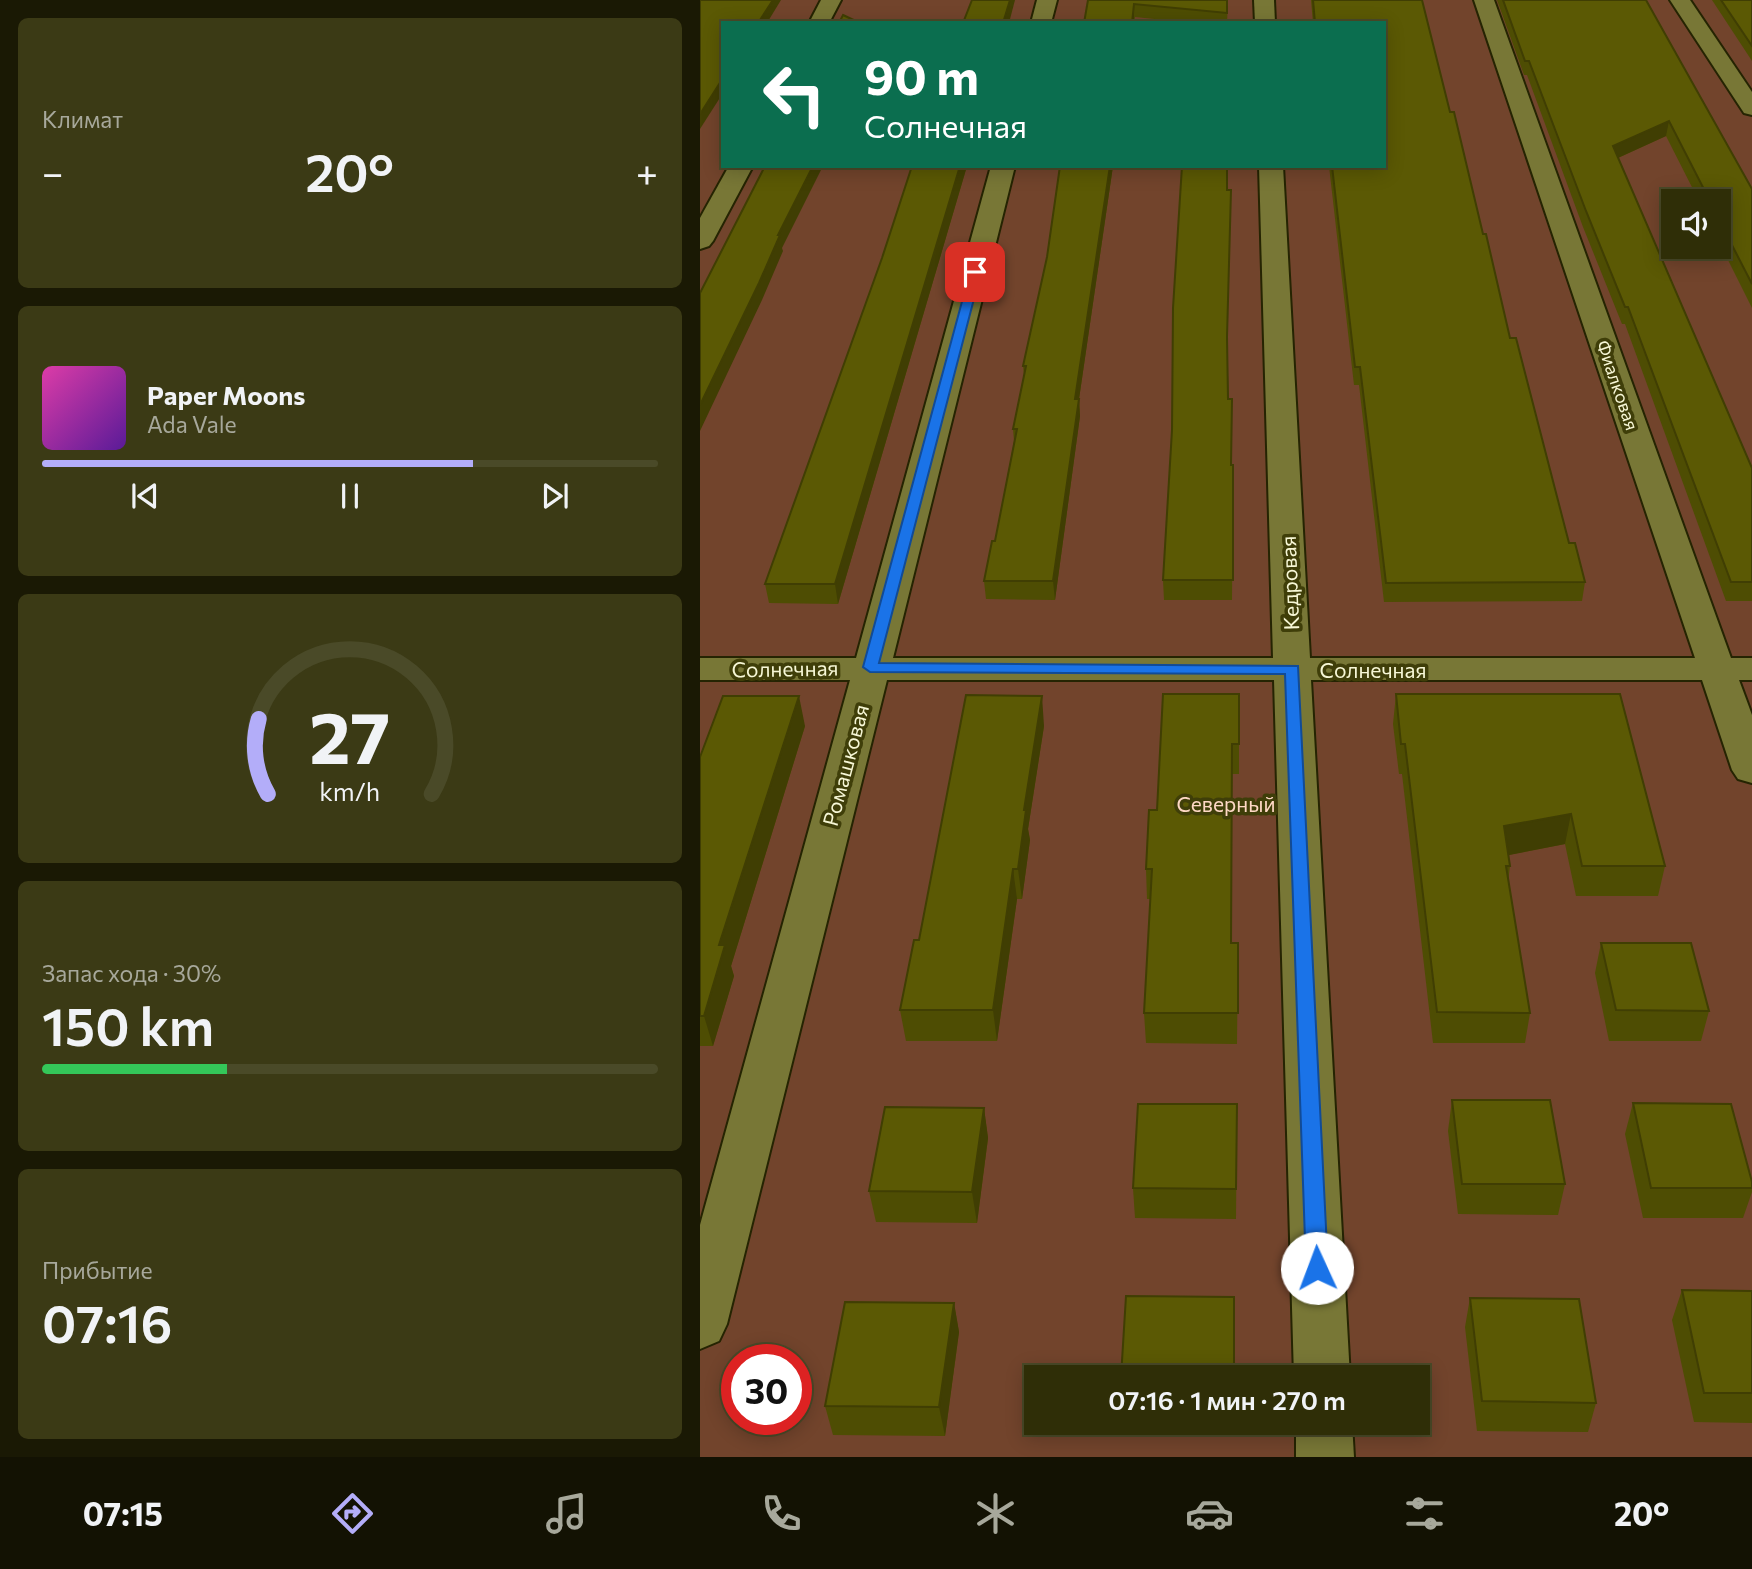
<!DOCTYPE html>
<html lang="ru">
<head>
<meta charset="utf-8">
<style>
  body { margin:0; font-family:Commissioner,sans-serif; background:#3b3a15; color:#f1f3f6; height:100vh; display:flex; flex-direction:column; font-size:26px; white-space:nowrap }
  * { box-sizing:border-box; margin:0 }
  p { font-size:23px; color:#a7a89b }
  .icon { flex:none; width:38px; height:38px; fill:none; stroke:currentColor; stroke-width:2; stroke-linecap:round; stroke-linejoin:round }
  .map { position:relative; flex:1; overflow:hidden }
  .sheet { display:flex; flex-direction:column; gap:18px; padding:18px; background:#1a1904; width:700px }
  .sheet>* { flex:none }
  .banner { position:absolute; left:21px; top:21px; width:665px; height:147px; border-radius:0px; box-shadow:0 4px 18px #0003,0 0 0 2px #4a4a28; background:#0b6e4f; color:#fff; overflow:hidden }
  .controls { position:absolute; left:961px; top:189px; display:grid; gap:14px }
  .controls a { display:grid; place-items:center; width:70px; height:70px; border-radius:0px; background:#2f2e07; box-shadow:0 4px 18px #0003,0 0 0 2px #4a4a28; font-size:35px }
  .speed { position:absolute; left:21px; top:1344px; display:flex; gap:14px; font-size:35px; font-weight:700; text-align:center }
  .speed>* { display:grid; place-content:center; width:91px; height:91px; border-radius:50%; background:#2f2e07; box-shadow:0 4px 18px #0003,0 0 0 2px #4a4a28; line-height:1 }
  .speed .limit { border:10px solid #d22; background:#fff; color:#111 }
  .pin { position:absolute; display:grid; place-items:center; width:60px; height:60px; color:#fff; margin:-30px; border-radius:14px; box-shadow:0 4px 10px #0006 }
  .me { position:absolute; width:77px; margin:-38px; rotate:358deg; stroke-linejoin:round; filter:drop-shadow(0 0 5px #0008) }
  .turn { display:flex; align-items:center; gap:24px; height:147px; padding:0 28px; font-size:32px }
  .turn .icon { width:91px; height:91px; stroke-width:2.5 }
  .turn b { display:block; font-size:49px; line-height:60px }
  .big { font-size:52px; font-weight:600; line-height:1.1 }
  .sheet .card { flex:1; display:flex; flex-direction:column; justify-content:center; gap:10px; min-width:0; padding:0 24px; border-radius:10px; background:#3b3a15 }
  .sheet .dial { align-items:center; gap:0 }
  .dial svg { height:182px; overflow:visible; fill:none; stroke:#4a4a28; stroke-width:7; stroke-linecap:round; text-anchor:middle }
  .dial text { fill:#f1f3f6; stroke:none }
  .song { display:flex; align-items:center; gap:21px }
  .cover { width:84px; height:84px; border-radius:10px; background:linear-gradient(135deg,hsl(320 70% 55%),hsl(270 70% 35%)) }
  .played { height:7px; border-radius:4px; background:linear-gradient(90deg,#b3adf9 70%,#4a4a28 70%) }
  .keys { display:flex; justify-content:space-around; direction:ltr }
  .heat { display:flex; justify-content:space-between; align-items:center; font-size:38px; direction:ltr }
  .charge { height:10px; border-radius:5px; background:linear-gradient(90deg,#34c759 30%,#4a4a28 0) }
  .trip { position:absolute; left:324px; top:1365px; width:406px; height:70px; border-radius:0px; background:#2f2e07; box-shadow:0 4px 18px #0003,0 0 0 2px #4a4a28; font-weight:600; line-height:70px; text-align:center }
  .tab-bar { display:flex; height:112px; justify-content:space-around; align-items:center; background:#131203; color:#a7a89b }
  .tab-bar .icon { width:49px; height:49px }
  .tab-bar .active { color:#b3adf9 }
  .tab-bar b { font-size:32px; color:#f1f3f6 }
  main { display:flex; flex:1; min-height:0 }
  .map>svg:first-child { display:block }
  .green { fill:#72442c; fill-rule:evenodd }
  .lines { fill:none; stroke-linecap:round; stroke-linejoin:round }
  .street-casing { stroke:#252402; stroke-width:4 }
  .street { fill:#787736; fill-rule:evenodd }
  .wall { fill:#4e4d03 }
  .shaded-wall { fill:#403e03 }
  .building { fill:#5b5904; stroke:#403e03; stroke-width:2 }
  .route { fill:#1a73e8; stroke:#114b97; stroke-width:2 }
  .labels { text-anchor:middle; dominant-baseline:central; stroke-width:7; stroke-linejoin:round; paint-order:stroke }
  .far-street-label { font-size:18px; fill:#f7f7d6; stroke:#3f3e09 }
  .street-label { font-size:21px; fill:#f7f7d6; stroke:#3f3e09 }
  .park-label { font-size:21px; fill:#fed8c5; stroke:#3f3e09 }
</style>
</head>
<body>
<main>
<section class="sheet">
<div class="card"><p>Климат</p>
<div class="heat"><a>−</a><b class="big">20°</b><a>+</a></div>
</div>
<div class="card">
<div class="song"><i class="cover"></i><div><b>Paper Moons</b><p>Ada Vale</p></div></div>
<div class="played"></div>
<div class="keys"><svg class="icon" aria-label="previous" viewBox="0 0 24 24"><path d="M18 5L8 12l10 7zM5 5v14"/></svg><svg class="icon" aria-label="pause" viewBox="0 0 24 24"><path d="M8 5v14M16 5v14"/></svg><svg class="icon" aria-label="next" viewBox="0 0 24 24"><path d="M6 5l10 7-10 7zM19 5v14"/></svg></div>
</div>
<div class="card dial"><svg viewBox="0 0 100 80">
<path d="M14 69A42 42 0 1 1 86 69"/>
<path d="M14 69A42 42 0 0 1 10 36" stroke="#b3adf9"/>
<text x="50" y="56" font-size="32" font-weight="700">27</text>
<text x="50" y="72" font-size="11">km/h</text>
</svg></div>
<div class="card"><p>Запас хода · 30%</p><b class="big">150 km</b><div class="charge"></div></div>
<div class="card"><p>Прибытие</p><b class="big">07:16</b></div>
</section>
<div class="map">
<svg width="1052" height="1457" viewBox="0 0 1052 1457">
  <rect width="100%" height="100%" fill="#3f3e09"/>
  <path class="green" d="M0 0H1052V1457H0ZM23 23H684V166H23ZM973 201H1018V247H973ZM37 1360H96V1419H37ZM336 1377H718V1423H336Z"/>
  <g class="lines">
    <g class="street-casing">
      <g id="street">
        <polygon points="121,0 141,0 129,23 109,23"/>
        <polygon points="337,0 357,0 351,23 331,23"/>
        <polygon points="554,0 574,0 575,23 555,23"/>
        <polygon points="774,0 794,0 1031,658 1052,658 1052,680 1039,680 1052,715 1052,783 1038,779 1032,770 1002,680 611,680 650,1377 594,1377 574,680 187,680 27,1324 19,1341 0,1349 0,1225 150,680 0,680 0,658 156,658 291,166 315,166 193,658 573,658 559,166 583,166 610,658 995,658"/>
        <polygon points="970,0 990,0 1052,92 1052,115 1044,113"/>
        <polygon points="29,166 53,166 13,241 9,246 0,249 0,218"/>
        <polygon points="596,1423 652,1423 654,1457 596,1457"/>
      </g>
    </g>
    <use href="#street" class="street"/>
  </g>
  <g class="wall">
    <polygon points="388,0 528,0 527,23 493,23 435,17 434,23 384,23"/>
    <polygon points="611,0 722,0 750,112 783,234 810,338 869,543 885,582 882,601 684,602 659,385 654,385 629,166 684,166 684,23 613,23"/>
    <polygon points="797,0 946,0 1052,189 1052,308 1018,240 1018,201 999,201 966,136 918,158 1052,468 1052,601 1026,601 925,324 922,324 883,227 827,75 824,75"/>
    <polygon points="1012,0 1052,0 1052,61"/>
    <polygon points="212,166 267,166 138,604 69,603 65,584 182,258"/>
    <polygon points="360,166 413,166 379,399 380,416 355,600 286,599 284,581 295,541 314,441 313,429 324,375 323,366 347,257"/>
    <polygon points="527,346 531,465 533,465 532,600 464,600 463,580"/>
    <polygon points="539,694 539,774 532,774 531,943 538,943 537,1044 446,1043 444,1013 451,899 447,899 446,869 457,810"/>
    <polygon points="696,694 965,866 958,896 876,896 865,844 808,855 810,866 808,882 830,1013 825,1043 733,1043 702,774 699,774 693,724"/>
    <polygon points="105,726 31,966 34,976 13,1046 0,1046 0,757"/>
    <polygon points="344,726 328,829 330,840 322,899 317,899 297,1041 206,1041 200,1010 219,940"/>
    <polygon points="901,943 1009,1011 1001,1041 909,1041 895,973"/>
    <polygon points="752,1100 865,1184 858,1215 758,1214 748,1131"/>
    <polygon points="933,1103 1052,1182 1052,1192 1043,1218 943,1218 925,1134"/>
    <polygon points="537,1104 536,1219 435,1218 433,1188"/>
    <polygon points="284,1108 288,1138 277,1223 176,1222 169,1191"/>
    <polygon points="982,1290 1052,1291 1052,1423 994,1422 972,1320"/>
    <polygon points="770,1298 896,1403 888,1432 777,1431 765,1327"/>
    <polygon points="254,1303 259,1332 245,1436 133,1435 125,1406"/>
    <polygon points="422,1423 534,1423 534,1430 422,1428"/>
  </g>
  <g class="shaded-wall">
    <polygon points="73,0 81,0 67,23 58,23"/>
    <polygon points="310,0 315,0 309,23 303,23"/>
    <polygon points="434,4 434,23 432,23"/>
    <polygon points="23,78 23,93 0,129 0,114"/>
    <polygon points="969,121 966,136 911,161 913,146"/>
    <polygon points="113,166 123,166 82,248 83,251 62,300 0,431 0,405 78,235"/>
    <polygon points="260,166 267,166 138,604 135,584"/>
    <polygon points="410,166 413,166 379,399 380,416 355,600 353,581 375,399"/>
    <polygon points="99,696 105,726 31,966 34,976 13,1046 4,1016 19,945"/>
    <polygon points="342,696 344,726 328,829 330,840 322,899 318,869 324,810"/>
    <polygon points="871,814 865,844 799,857 804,826"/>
    <polygon points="313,869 317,899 297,1041 293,1010"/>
    <polygon points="284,1108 288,1138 277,1223 272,1192"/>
    <polygon points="254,1303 259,1332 245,1436 239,1407"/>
  </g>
  <g class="building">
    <polygon points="0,0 73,0 58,23 23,23 23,78 0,114"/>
    <polygon points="272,0 310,0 303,23 263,23"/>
    <polygon points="388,0 527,0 527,13 434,4 432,23 384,23"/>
    <polygon points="613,0 722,0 750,112 754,112 783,234 786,234 810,338 816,338 869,543 875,543 885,582 686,583 660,367 655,367 632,166 684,166 684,23 615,23"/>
    <polygon points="803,0 946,0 1052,189 1052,284 1018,218 1018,201 1010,201 969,121 913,146 1052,468 1052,582 1031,582 928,307 925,307 886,211 829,61 825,61"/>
    <polygon points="1021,0 1052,0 1052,46"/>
    <polygon points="143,15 160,23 139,23"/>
    <polygon points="65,166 113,166 78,235 80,235 59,283 0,405 0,293"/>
    <polygon points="212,166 260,166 135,584 65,584 182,258"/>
    <polygon points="360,166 410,166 375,399 379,399 353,581 284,581 292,541 295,541 317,429 313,429 326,366 323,366 347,257"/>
    <polygon points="482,166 527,166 527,190 531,190 527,337 528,399 532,399 531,465 533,465 533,580 463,580 472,430 473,308"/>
    <polygon points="463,694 539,694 539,744 532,744 531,943 538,943 538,1013 444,1013 452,869 446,869 449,810 457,810"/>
    <polygon points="696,694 920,694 965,866 882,866 871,814 804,826 810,866 806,866 830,1013 737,1012 705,744 701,744"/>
    <polygon points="266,695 342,696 324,810 326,810 318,869 313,869 293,1010 200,1010 214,940 219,940"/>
    <polygon points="23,696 99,696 19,945 25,945 4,1016 0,1016 0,757"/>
    <polygon points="901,943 991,943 1009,1011 916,1010"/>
    <polygon points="752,1100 850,1100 865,1184 762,1184"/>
    <polygon points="933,1103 1031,1104 1052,1182 1052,1188 951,1188"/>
    <polygon points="438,1104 537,1104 536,1189 433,1188"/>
    <polygon points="185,1107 284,1108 272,1192 169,1191"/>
    <polygon points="982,1290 1052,1291 1052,1393 1004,1393"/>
    <polygon points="426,1296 534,1297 534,1377 421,1377"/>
    <polygon points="770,1298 879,1299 896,1403 782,1401"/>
    <polygon points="145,1302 254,1303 239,1407 125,1406"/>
  </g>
  <polygon class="route" points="275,268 281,272 179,663 598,666 628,1268 625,1275 617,1278 610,1275 606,1268 585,674 170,672 163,667 270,272"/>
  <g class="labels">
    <g class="far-street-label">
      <text transform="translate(918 385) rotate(71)">Фиалковая</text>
    </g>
    <g class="street-label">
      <text transform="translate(589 583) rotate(-92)">Кедровая</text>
      <text transform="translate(85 668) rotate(-1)">Солнечная</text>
      <text x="673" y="669">Солнечная</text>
      <text transform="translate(145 765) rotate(-75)">Ромашковая</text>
    </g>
    <g class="park-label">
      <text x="526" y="803">Северный</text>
    </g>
  </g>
</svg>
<div class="controls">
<a><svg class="icon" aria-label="sound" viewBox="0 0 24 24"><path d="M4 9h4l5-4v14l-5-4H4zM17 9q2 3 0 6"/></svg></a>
</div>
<div class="speed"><div class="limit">30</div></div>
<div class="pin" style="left:275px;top:272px;background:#d93025"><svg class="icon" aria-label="arrive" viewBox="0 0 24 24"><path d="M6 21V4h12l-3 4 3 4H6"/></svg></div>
<svg class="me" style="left:617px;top:1268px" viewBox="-20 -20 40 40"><circle r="19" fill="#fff"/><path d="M0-13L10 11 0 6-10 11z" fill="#1a73e8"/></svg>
<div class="trip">07:16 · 1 мин · 270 m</div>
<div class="banner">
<div class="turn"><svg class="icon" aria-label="left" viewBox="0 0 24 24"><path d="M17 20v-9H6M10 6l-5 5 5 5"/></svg><div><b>90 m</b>Солнечная</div></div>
</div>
</div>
</main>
<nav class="tab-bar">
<b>07:15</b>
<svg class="icon active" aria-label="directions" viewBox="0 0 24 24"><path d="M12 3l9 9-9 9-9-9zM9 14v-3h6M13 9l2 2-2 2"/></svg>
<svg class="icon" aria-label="music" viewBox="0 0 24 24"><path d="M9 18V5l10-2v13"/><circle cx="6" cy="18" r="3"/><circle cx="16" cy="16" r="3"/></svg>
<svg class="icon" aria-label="phone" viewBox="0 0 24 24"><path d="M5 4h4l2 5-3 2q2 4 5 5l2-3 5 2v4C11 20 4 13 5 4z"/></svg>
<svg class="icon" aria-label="climate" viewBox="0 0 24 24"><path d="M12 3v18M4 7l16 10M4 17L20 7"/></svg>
<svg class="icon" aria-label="car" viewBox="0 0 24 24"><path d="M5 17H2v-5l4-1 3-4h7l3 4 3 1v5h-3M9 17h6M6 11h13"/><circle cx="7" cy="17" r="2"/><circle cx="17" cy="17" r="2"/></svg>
<svg class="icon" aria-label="filters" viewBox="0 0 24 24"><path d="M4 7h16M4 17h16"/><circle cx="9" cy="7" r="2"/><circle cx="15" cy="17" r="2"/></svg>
<b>20°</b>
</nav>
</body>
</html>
